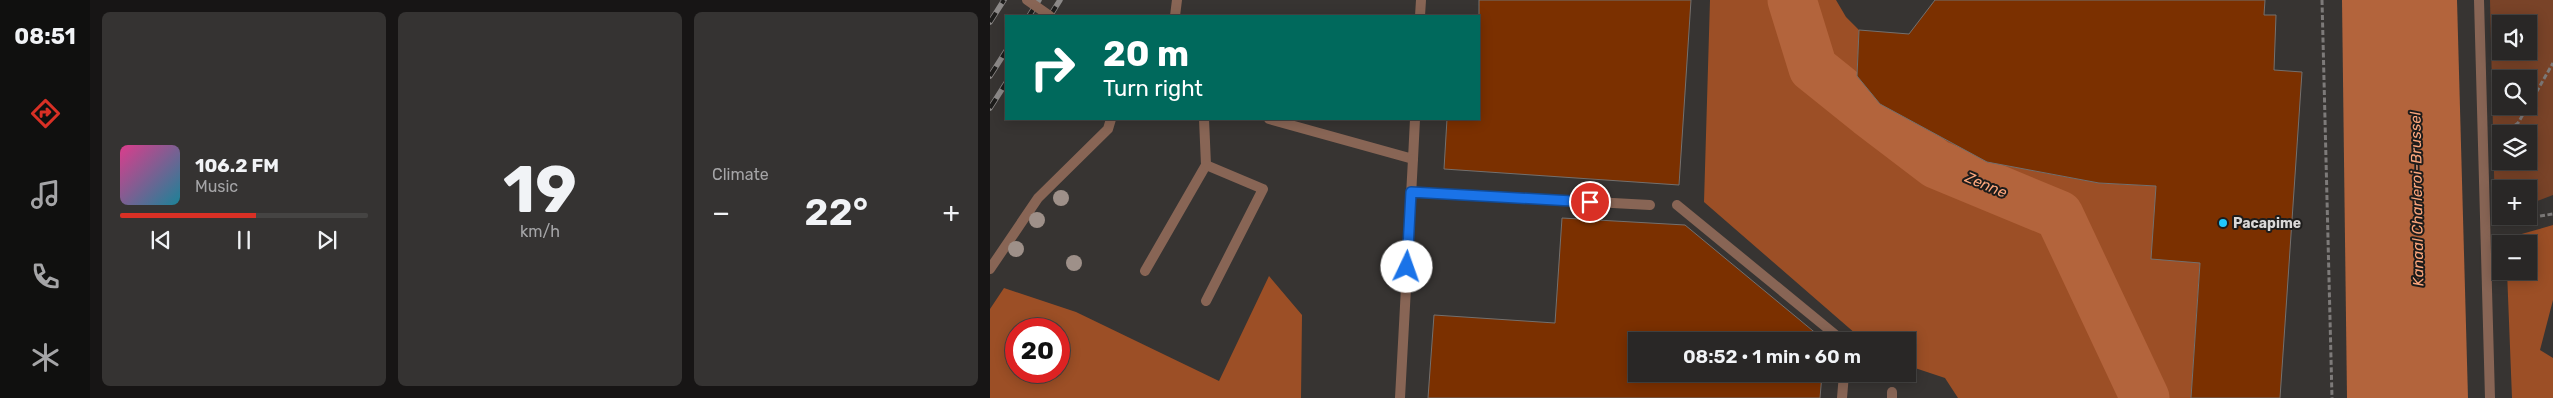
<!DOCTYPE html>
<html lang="en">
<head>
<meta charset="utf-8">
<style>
  body { margin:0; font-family:Rubik,sans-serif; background:#353332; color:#f1f3f6; height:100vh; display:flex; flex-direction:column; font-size:19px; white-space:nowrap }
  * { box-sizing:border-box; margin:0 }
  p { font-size:16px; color:#a5a5a7 }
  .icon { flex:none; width:28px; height:28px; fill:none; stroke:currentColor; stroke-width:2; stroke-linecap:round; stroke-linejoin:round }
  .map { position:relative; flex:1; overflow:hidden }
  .panel { display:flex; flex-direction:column; gap:12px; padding:12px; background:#171515; width:900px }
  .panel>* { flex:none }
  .hud { position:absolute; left:15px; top:15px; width:475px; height:105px; border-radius:0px; box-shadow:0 2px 12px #0003,0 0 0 1px #454443; background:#00695c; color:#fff; overflow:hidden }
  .tools { position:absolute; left:1502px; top:15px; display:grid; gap:10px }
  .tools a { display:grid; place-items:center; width:45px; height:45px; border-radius:0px; background:#292726; box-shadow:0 2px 12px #0003,0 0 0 1px #454443; font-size:25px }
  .speed { position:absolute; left:15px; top:318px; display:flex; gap:10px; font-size:25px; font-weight:700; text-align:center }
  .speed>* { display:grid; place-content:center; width:65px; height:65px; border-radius:50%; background:#292726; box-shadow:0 2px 12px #0003,0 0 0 1px #454443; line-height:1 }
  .speed .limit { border:8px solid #d22; background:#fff; color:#111 }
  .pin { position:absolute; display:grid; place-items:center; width:42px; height:42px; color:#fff; margin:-21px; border:2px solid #fff; border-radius:50%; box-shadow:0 1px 5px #0007 }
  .me { position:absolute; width:55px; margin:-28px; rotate:3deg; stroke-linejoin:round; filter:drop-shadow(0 0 4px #0008) }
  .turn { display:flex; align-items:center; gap:18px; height:105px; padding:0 15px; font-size:22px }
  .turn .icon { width:65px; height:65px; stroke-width:2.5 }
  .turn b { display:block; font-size:35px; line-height:42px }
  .big { font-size:38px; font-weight:600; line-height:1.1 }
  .panel .widget { flex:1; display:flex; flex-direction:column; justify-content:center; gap:8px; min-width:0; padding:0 18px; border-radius:8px; background:#353332 }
  .panel .dial { align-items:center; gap:0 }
  .dial b { font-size:65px; line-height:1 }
  .song { display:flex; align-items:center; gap:15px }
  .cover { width:60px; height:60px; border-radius:8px; background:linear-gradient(135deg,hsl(330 70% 55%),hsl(190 70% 35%)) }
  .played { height:5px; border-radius:2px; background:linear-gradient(90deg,#d93025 55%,#454443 55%) }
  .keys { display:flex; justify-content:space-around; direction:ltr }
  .heat { display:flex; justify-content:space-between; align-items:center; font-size:28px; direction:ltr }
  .panel .tiles { flex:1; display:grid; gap:12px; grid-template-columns:repeat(3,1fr) }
  .trip { position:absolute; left:638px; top:332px; width:288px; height:50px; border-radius:0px; background:#292726; box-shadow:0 2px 12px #0003,0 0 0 1px #454443; font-weight:600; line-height:50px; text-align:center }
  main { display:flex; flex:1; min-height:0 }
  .tabs { display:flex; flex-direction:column; width:90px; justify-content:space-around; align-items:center; background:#10100f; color:#a5a5a7 }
  .tabs .icon { width:35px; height:35px }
  .tabs .on { color:#d93025 }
  .tabs b { font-size:22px; color:#f1f3f6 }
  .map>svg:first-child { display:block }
  .green { fill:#794328; fill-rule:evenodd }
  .forest { fill:#9c4f26; fill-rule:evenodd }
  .water { fill:#b3643c }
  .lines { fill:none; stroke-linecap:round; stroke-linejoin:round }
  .river { stroke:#b3643c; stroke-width:49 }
  .building { fill:#7b3000; stroke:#73706e }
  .path { stroke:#7d7a79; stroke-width:3; stroke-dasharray:5 2.5; stroke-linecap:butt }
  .lane { stroke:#886555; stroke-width:10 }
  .street { stroke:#886555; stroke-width:10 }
  .rail-casing { stroke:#8b8887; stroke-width:5.5 }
  .rail { stroke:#1d1c1b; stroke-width:4; stroke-dasharray:11; stroke-linecap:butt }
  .street-bridge { stroke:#886555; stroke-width:10 }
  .tree { fill:#9e9089 }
  .route-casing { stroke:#114b97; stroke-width:12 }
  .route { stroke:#1a73e8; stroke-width:9 }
  .poi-dot { fill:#20c9fd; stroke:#1d1c1b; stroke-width:2 }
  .labels { text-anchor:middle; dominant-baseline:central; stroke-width:4; stroke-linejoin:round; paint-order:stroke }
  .poi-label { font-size:14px; font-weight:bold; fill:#dad8d7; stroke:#1d1c1b; text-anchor:start }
  .water-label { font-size:15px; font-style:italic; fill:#fda77d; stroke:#1d1c1b }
</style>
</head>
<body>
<main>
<nav class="tabs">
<b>08:51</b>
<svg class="icon on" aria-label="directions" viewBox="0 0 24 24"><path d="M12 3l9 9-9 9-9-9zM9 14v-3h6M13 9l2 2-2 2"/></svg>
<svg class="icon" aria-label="music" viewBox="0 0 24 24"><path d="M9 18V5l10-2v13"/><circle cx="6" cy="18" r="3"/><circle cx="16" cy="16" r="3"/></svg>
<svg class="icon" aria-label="phone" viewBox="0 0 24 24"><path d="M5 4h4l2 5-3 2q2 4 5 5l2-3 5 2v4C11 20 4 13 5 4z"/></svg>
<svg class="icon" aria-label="climate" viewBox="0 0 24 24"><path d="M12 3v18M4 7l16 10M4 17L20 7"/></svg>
</nav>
<section class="panel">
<div class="tiles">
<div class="widget">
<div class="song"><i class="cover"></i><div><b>106.2 FM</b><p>Music</p></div></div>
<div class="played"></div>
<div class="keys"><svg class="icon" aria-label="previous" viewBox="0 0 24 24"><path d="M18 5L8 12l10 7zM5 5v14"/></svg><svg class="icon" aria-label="pause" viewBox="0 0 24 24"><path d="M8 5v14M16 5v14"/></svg><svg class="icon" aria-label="next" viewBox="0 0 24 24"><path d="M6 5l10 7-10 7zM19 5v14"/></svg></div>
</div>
<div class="widget dial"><b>19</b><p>km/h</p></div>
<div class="widget"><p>Climate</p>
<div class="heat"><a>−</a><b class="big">22°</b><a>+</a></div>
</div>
</div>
</section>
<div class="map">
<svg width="1563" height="398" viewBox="0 0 1563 398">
  <rect width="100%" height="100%" fill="#373432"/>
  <path class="green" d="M1500 0H1563V195L1539 204V189H1511V213L1505 215ZM1511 24H1539V51H1511ZM1511 79H1539V106H1511ZM1511 134H1539V161H1511Z"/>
  <g class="forest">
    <polygon points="720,0 846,0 856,17 869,30 867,76 890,104 997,162 1109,183 1166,186 1210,263 1201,398 968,398 955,378 916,365 916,341 874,341 714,202"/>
    <polygon points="1563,225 1563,300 1550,350 1563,358 1563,398 1522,398 1517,271 1539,271 1539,244 1522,244 1528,235"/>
    <path d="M279 276 312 315 311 398H0V309L14 288 86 312 229 381ZM26 329H69V371H26Z"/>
  </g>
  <polygon class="water" points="1352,0 1467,0 1478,398 1357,398"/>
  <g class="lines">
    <polyline class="river" points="802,0 823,68 879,113 946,164 1069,215 1155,398"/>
  </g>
  <g class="building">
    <polygon points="489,0 701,0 689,185 454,169 457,119 489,119"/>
    <polygon points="945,0 1275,0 1274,15 1286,15 1284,70 1312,72 1290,398 1201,398 1210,263 1161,259 1166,186 1109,183 997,162 890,104 867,76 869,30 919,34"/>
    <polygon points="572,218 695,225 834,340 646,341 646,374 832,374 830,398 438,398 444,315 565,323"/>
  </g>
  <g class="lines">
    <g class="path">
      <polyline points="1332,0 1342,398"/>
      <polyline points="1539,105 1563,63"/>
      <polyline points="1513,134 1528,123 1538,106"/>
      <polyline points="1513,222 1563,214"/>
    </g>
    <g class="lane">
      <polyline points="1489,0 1500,398"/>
      <polyline points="185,16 187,0"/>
      <polyline points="430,16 431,0"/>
      <polyline points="279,119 423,159 425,119"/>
      <polyline points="421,192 660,205"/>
      <polyline points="687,205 853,341"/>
      <polyline points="155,271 216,165 214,119"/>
      <polyline points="216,301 273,189 216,165"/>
      <polyline points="410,398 423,159"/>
      <polyline points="852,398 854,374"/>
    </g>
    <g class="street">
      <polyline points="0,269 48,198 118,129 121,119"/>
      <polyline points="902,398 902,392"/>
    </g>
    <g class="rail-casing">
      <g id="rail">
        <polyline points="39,16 49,0"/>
        <polyline points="60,16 70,0"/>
        <polyline points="0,22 14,0"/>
        <polyline points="0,76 16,51"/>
        <polyline points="0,108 16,83"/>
      </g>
    </g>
    <use href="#rail" class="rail"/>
    <polyline class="street-bridge" points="37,0 60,16"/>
  </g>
  <g class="tree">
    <circle cx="71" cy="198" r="8"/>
    <circle cx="47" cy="220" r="8"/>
    <circle cx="26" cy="249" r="8"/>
    <circle cx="84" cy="263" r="8"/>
  </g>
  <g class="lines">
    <g class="route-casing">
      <polyline id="route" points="417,267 421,192 600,202"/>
    </g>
    <use href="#route" class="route"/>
  </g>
  <circle class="poi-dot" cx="1233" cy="223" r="5"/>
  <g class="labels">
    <g class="poi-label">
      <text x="1243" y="223">Pacapime</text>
    </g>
    <g class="water-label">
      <text transform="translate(996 185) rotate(23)">Zenne</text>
      <text transform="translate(1427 199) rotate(-91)">Kanaal Charleroi-Brussel</text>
    </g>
  </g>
</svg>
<div class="tools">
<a><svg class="icon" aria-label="sound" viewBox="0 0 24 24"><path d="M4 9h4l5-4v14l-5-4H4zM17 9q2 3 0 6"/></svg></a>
<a><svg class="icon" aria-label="search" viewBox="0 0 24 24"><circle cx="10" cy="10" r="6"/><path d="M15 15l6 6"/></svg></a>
<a><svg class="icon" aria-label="layers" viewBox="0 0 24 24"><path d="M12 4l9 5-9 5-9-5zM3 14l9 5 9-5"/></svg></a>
<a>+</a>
<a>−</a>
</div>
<div class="speed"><div class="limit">20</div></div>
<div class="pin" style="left:600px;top:202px;background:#d93025"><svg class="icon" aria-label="arrive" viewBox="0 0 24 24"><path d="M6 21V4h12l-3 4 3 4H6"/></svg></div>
<svg class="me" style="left:417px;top:267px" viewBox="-20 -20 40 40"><circle r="19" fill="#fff"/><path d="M0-13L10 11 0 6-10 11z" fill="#1a73e8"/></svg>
<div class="trip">08:52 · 1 min · 60 m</div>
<div class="hud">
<div class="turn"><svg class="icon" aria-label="right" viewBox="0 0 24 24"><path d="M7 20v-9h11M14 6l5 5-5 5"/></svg><div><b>20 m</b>Turn right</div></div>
</div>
</div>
</main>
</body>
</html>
